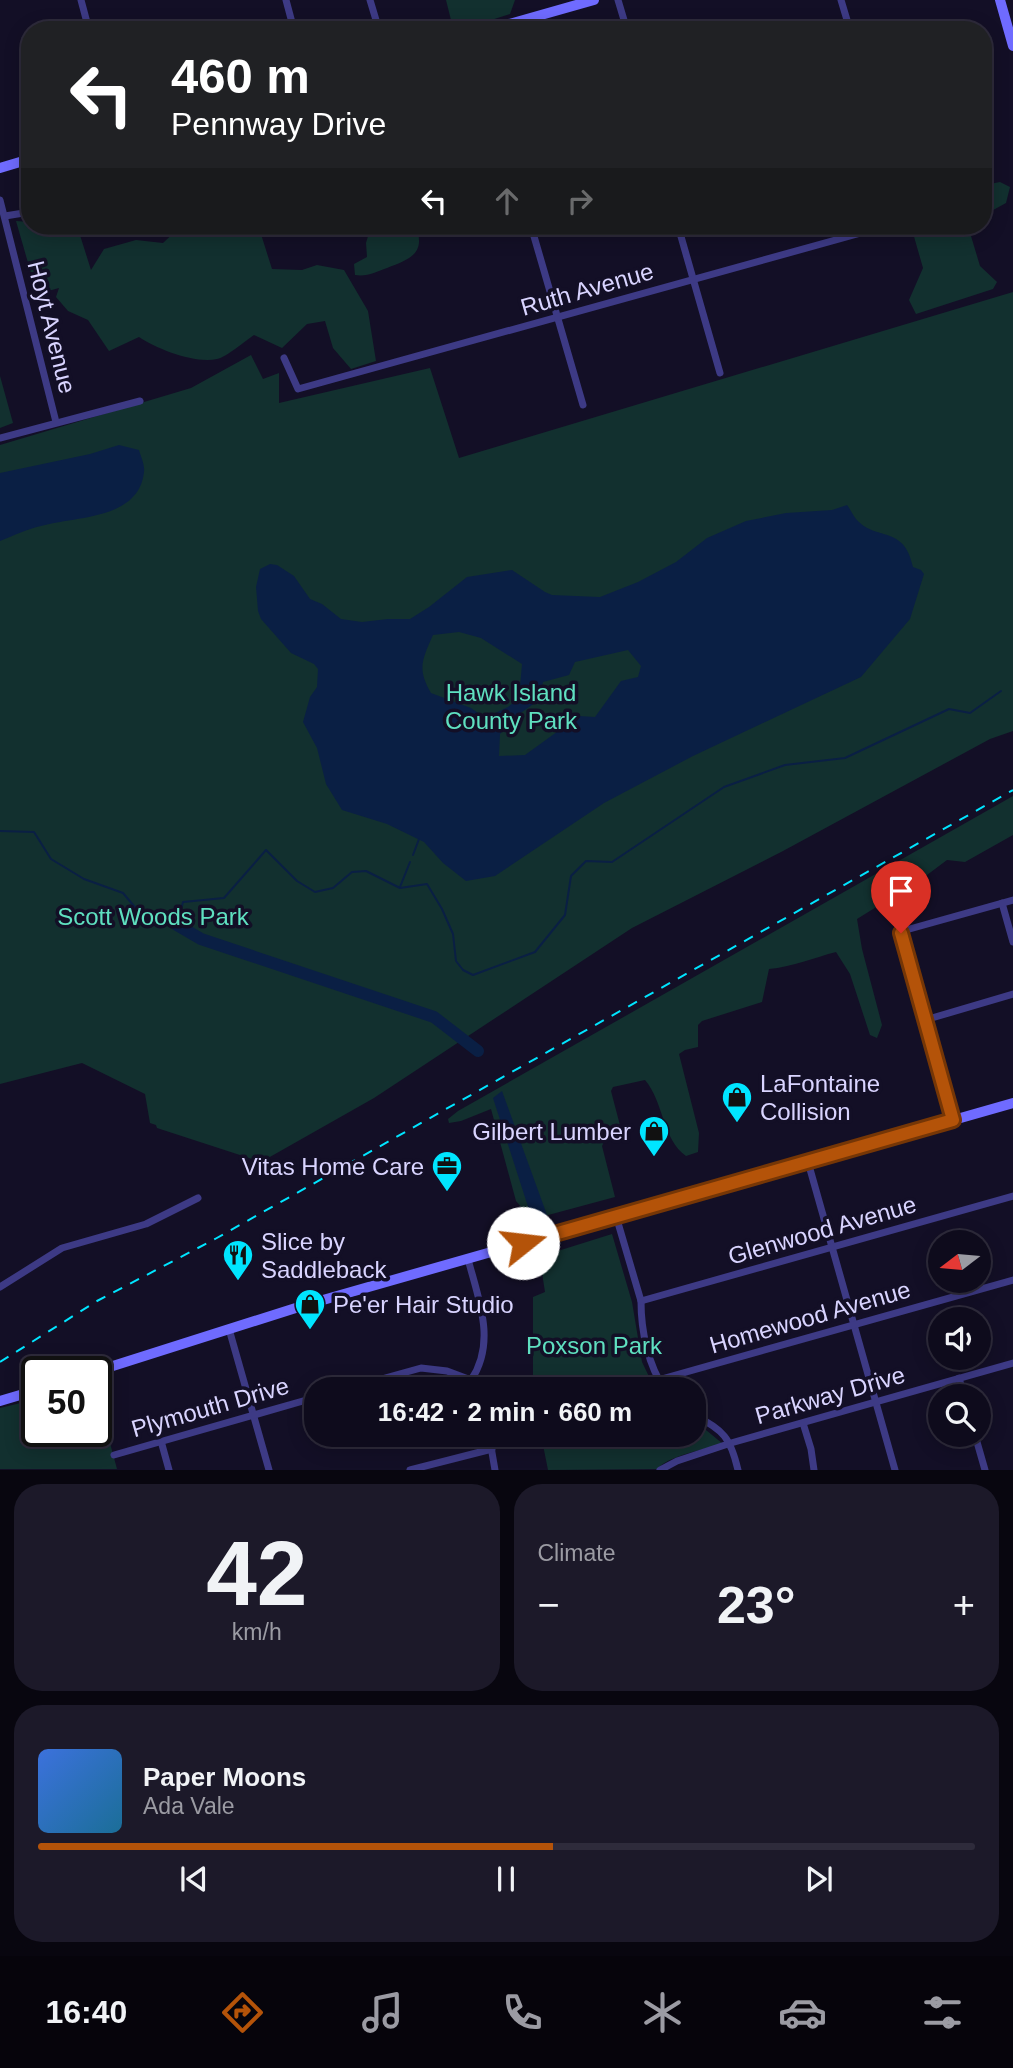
<!DOCTYPE html>
<html lang="en">
<head>
<meta charset="utf-8">
<style>
  body { margin:0; font-family:Arial,sans-serif; background:#1c1929; color:#f1f3f6; height:100vh; display:flex; flex-direction:column; font-size:26px; white-space:nowrap }
  * { box-sizing:border-box; margin:0 }
  p { font-size:23px; color:#9b9ba3 }
  .icon { flex:none; width:38px; height:38px; fill:none; stroke:currentColor; stroke-width:2; stroke-linecap:round; stroke-linejoin:round }
  .map { position:relative; height:1470px; overflow:hidden }
  .side { display:flex; flex-direction:column; gap:14px; padding:14px; background:#08060f; flex:1 }
  .side>* { flex:none }
  .guide { position:absolute; left:21px; top:21px; width:971px; height:214px; border-radius:28px; box-shadow:0 4px 18px #0003,0 0 0 2px #2e2b3b; background:#202124; color:#fff; overflow:hidden }
  .needle { width:46px; rotate:254deg }
  .fabs { position:absolute; left:928px; top:1230px; display:grid; gap:14px }
  .fabs a { display:grid; place-items:center; width:63px; height:63px; border-radius:50%; background:#0e0b1c; box-shadow:0 4px 18px #0003,0 0 0 2px #2e2b3b; font-size:35px }
  .speed { position:absolute; left:21px; top:1356px; display:flex; gap:14px; font-size:35px; font-weight:700; text-align:center }
  .speed>* { display:grid; place-content:center; width:91px; height:91px; border-radius:50%; background:#0e0b1c; box-shadow:0 4px 18px #0003,0 0 0 2px #2e2b3b; line-height:1 }
  .speed .limit { border:4px solid #111; border-radius:10px; background:#fff; color:#111 }
  .pin { position:absolute; display:grid; place-items:center; width:60px; height:60px; color:#fff; margin:-72px -30px; border-radius:50% 50% 50% 0; rotate:-45deg; box-shadow:0 0 7px #0007 }
  .pin .icon { rotate:45deg }
  .me { position:absolute; width:77px; margin:-38px; rotate:74deg; stroke-linejoin:round; filter:drop-shadow(0 0 5px #0008) }
  .turn { display:flex; align-items:center; gap:24px; height:147px; padding:0 35px; font-size:32px }
  .turn .icon { width:91px; height:91px; stroke-width:2.5 }
  .turn b { display:block; font-size:49px; line-height:60px }
  .lanes { display:flex; align-items:center; height:66px; padding:0 35px; background:#0003; justify-content:center; gap:35px; direction:ltr }
  .lanes .off { opacity:.35 }
  .big { font-size:52px; font-weight:700; line-height:1.1 }
  .side .tile { flex:1; display:flex; flex-direction:column; justify-content:center; gap:10px; min-width:0; padding:0 24px; border-radius:28px; background:#1c1929 }
  .side .dial { align-items:center; gap:0 }
  .dial b { font-size:91px; line-height:1 }
  .song { display:flex; align-items:center; gap:21px }
  .cover { width:84px; height:84px; border-radius:10px; background:linear-gradient(135deg,hsl(220 70% 55%),hsl(200 70% 35%)) }
  .played { height:7px; border-radius:4px; background:linear-gradient(90deg,#b45309 55%,#2e2b3b 55%) }
  .keys { display:flex; justify-content:space-around; direction:ltr }
  .heat { display:flex; justify-content:space-between; align-items:center; font-size:38px; direction:ltr }
  .side .tiles { flex:1; display:grid; gap:14px; grid-template-columns:1fr 1fr }
  .tile:last-child { grid-column:span 2 }
  .trip { position:absolute; left:304px; top:1377px; width:402px; height:70px; border-radius:28px; background:#0e0b1c; box-shadow:0 4px 18px #0003,0 0 0 2px #2e2b3b; font-weight:700; line-height:70px; text-align:center }
  .tabs { display:flex; height:112px; justify-content:space-around; align-items:center; background:#06040b; color:#9b9ba3 }
  .tabs .icon { width:49px; height:49px }
  .tabs .on { color:#b45309 }
  .tabs b { font-size:32px; color:#f1f3f6 }
  .map>svg:first-child { display:block }
  .green { fill:#12302f }
  .water { fill:#0a1f44; fill-rule:evenodd }
  .lines { fill:none; stroke-linecap:round; stroke-linejoin:round }
  .stream { stroke:#0a1f44; stroke-width:2 }
  .river { stroke:#0a1f44; stroke-width:12 }
  .street { stroke:#3d3a85; stroke-width:7 }
  .secondary { stroke:#6f6bff; stroke-width:10 }
  .rail { stroke:#00e5ff; stroke-width:2; stroke-dasharray:10 9; stroke-linecap:butt }
  .route-casing { stroke:#753606; stroke-width:18 }
  .route { stroke:#b45309; stroke-width:12 }
  .labels { text-anchor:middle; dominant-baseline:central; stroke-width:7; stroke-linejoin:round; paint-order:stroke }
  .street-label { font-size:24px; fill:#d9d4ff; stroke:#130f26 }
  .park-label { font-size:24px; fill:#5fe0c0; stroke:#130f26 }
  .poi-label { font-size:24px; fill:#d9d4ff; stroke:#130f26; text-anchor:start }
</style>
</head>
<body>
<div class="map">
<svg width="1013" height="1470" viewBox="0 0 1013 1470">
  <rect width="100%" height="100%" fill="#130f26"/>
  <g class="green">
    <polygon points="446,0 515,0 510,14 460,30 452,24"/>
    <polygon points="1000,182 1010,187 1006,203 984,215 984,185"/>
    <path d="M16 221 30 222V226H53V230L79 232 91 270 104 249 136 240 163 243 181 226H220L237 233 260 231 272 269 302 270 317 265 344 270 368 311 376 361 351 369 333 348 325 321 307 324 282 348 254 335C245 341 227 357 217 359 195 364 157 349 139 337L109 351 88 320 68 311 56 297 59 288 37 294Z"/>
    <path d="M371 226H416C426 254 410 259 387 268 376 272 367 277 355 275L354 264 367 257 366 243Z"/>
    <polygon points="911,226 968,226 980,266 997,282 993,289 916,314 909,300 923,268"/>
    <polygon points="1013,292 1013,731 990,739 783,851 632,928 374,1098 261,1162 157,1128 156,1125 150,1123 145,1094 82,1063 0,1084 0,445 191,388 251,355 263,379 279,373 279,403 430,368 459,458"/>
    <polygon points="0,376 13,423 0,428"/>
    <path d="M1013 796V835L965 862 947 860 923 878 857 919 862 949 882 1025 877 1038 870 1035 850 974 836 952C813 958 792 967 769 969L762 1002 702 1021 698 1025V1047L685 1050 679 1054 699 1133 698 1152 686 1156C662 1139 664 1102 645 1080L613 1087 611 1091 622 1133 621 1138 604 1142 602 1146 615 1197 526 1221 522 1208 516 1201 491 1109 461 1121 449 1123 448 1119 458 1111Z"/>
    <polygon points="612,1234 632,1302 642,1362 655,1389 533,1389 533,1297 545,1292 540,1260 546,1258 545,1255"/>
    <polygon points="96,1391 117,1469 0,1469 0,1408 37,1399 37,1432 96,1432"/>
    <path d="M695 1421 723 1444C705 1449 668 1456 657 1469L548 1470 541 1435H695Z"/>
  </g>
  <g class="water">
    <path d="M119 445 139 450C141 457 145 465 144 472 139 520 76 516 41 526 27 529 13 536 0 541V473L90 454Z"/>
    <path d="M847 505C850 509 853 515 856 519 876 542 904 524 913 567L921 570 924 574 910 619 861 677 693 756 604 803 495 876 466 881 443 863 424 842 387 824 342 810 326 784 317 748 303 722 310 697 317 687 318 669 314 664 291 653 261 619 258 611 256 587 260 569 270 564 277 565 294 576 310 599 322 604 341 619 362 622 388 619H410L429 607 467 577 512 570 545 592 552 595 600 597 638 582 676 562 707 538 746 521 786 513 832 510ZM459 632 481 638 522 664 519 698 508 707 485 718 471 708 431 693C417 669 422 660 433 635ZM628 650 641 666 638 677 621 681 595 717 579 716 525 755 499 756 500 734 515 717 539 700 543 682 569 675 575 662Z"/>
    <polygon points="502,1091 547,1215 532,1219 493,1098"/>
  </g>
  <g class="lines">
    <g class="stream">
      <polyline points="0,831 34,832 51,859 84,879 123,893 144,918 177,925 183,902 224,898 266,850 297,881 315,892 333,888 352,872 366,871 400,888 427,884 442,909 453,934 456,961 463,970 473,975 535,952 565,915 571,876 586,861 612,862 724,787 785,765 845,758 949,709 970,713 1001,691"/>
      <polyline points="413,855 419,839"/>
      <polyline points="400,887 410,862"/>
    </g>
    <polyline class="river" points="177,925 201,939 434,1017 478,1051"/>
    <g class="street">
      <polyline points="81,0 89,30"/>
      <polyline points="286,0 294,30"/>
      <polyline points="370,0 379,30"/>
      <polyline points="618,0 627,30"/>
      <polyline points="841,0 850,30"/>
      <polyline points="0,200 56,422"/>
      <polyline points="5,216 30,212"/>
      <polyline points="531,226 583,405"/>
      <polyline points="678,226 720,373"/>
      <polyline points="284,358 298,389 886,226"/>
      <polyline points="0,438 140,401"/>
      <polyline points="1002,903 1013,942"/>
      <polyline points="925,1020 1013,994"/>
      <polyline points="953,1120 901,933 906,930 1013,900"/>
      <polyline points="808,1162 895,1470"/>
      <path d="M616 1216 641 1301C641 1331 648 1365 665 1390"/>
      <path d="M468 1259C478 1298 497 1342 471 1380L475 1390"/>
      <polyline points="0,1287 62,1248 146,1224 198,1198"/>
      <polyline points="641,1301 1013,1196"/>
      <polyline points="229,1329 269,1470"/>
      <polyline points="959,1378 964,1396"/>
      <polyline points="658,1380 1013,1280"/>
      <polyline points="342,1390 421,1368 447,1371 471,1380"/>
      <path d="M695 1415C724 1432 730 1436 738 1470"/>
      <polyline points="803,1423 811,1449 814,1470"/>
      <polyline points="489,1435 495,1470"/>
      <polyline points="975,1435 985,1470"/>
      <polyline points="161,1441 169,1470"/>
      <polyline points="114,1455 317,1397"/>
      <polyline points="410,1470 492,1449"/>
      <polyline points="660,1470 677,1461 731,1443 1013,1363"/>
    </g>
    <g class="secondary">
      <polyline points="1000,0 1013,46"/>
      <polyline points="488,30 594,0"/>
      <polyline points="0,168 30,159"/>
      <polyline points="94,1372 302,1306 1013,1103"/>
      <polyline points="0,1401 37,1390"/>
    </g>
    <polyline class="rail" points="0,1362 97,1301 215,1239 1013,790"/>
  </g>
  <g class="lines">
    <g class="route-casing">
      <polyline id="route" points="523,1243 953,1120 901,933"/>
    </g>
    <use href="#route" class="route"/>
  </g>
  <defs>
    <g id="shop-pin" transform="scale(1.575)"><path d="M0 17L-7.5 6A9.5 9.5 0 1 1 7.5 6Z" fill="#00e5ff" stroke="#130f26"/><path d="M-5-2.5h2.3a2.7 3.5 0 0 1 5.4 0H5L5.5 6h-11ZM-1.5-2.5h3a1.5 2.3 0 0 0-3 0Z" fill="#111"/></g>
    <g id="office-pin" transform="scale(1.575)"><path d="M0 17L-7.5 6A9.5 9.5 0 1 1 7.5 6Z" fill="#00e5ff" stroke="#130f26"/><path d="M-6-3h4V-5.5h4V-3h4V5H-6ZM-1-4.5V-3h2v-1.5ZM-6 0V1H6V0Z" fill="#111"/></g>
    <g id="restaurant-pin" transform="scale(1.575)"><path d="M0 17L-7.5 6A9.5 9.5 0 1 1 7.5 6Z" fill="#00e5ff" stroke="#130f26"/><path d="M-5-6h1v4h1v-4h1v4h1v-4h1v5L-1.5 .5V6h-2V.5L-5-1ZM5-6V6H3V1.5H1.5Q1.5-4 5-6Z" fill="#111"/></g>
  </defs>
  <g fill-rule="evenodd">
    <use href="#shop-pin" x="737" y="1097"/>
    <use href="#shop-pin" x="654" y="1131"/>
    <use href="#office-pin" x="447" y="1166"/>
    <use href="#restaurant-pin" x="238" y="1255"/>
    <use href="#shop-pin" x="310" y="1304"/>
  </g>
  <g class="labels">
    <g class="street-label">
      <text transform="translate(587 289) rotate(-16)">Ruth Avenue</text>
      <text transform="translate(52 327) rotate(76)">Hoyt Avenue</text>
      <text transform="translate(822 1230) rotate(-16)">Glenwood Avenue</text>
      <text transform="translate(810 1317) rotate(-16)">Homewood Avenue</text>
      <text transform="translate(830 1395) rotate(-16)">Parkway Drive</text>
      <text transform="translate(210 1407) rotate(-16)">Plymouth Drive</text>
    </g>
    <g class="park-label">
      <text x="511" y="692">Hawk Island<tspan x="511" dy="28">County Park</tspan></text>
      <text x="153" y="916">Scott Woods Park</text>
      <text x="594" y="1345">Poxson Park</text>
    </g>
    <g class="poi-label">
      <text x="760" y="1083">LaFontaine<tspan x="760" dy="28">Collision</tspan></text>
      <text x="631" y="1131" text-anchor="end">Gilbert Lumber</text>
      <text x="424" y="1166" text-anchor="end">Vitas Home Care</text>
      <text x="261" y="1241">Slice by<tspan x="261" dy="28">Saddleback</tspan></text>
      <text x="333" y="1304">Pe'er Hair Studio</text>
    </g>
  </g>
</svg>
<div class="fabs">
<a><svg class="needle" viewBox="-14 -14 28 28"><path d="M0-13l5 13h-10z" fill="#e53935"/><path d="M0 13l5-13h-10z" fill="#9b9ba3"/></svg></a>
<a><svg class="icon" aria-label="sound" viewBox="0 0 24 24"><path d="M4 9h4l5-4v14l-5-4H4zM17 9q2 3 0 6"/></svg></a>
<a><svg class="icon" aria-label="search" viewBox="0 0 24 24"><circle cx="10" cy="10" r="6"/><path d="M15 15l6 6"/></svg></a>
</div>
<div class="speed"><div class="limit">50</div></div>
<div class="pin" style="left:901px;top:933px;background:#d93025"><svg class="icon" aria-label="arrive" viewBox="0 0 24 24"><path d="M6 21V4h12l-3 4 3 4H6"/></svg></div>
<svg class="me" style="left:523px;top:1243px" viewBox="-20 -20 40 40"><circle r="19" fill="#fff"/><path d="M0-13L10 11 0 6-10 11z" fill="#b45309"/></svg>
<div class="trip">16:42 · 2 min · 660 m</div>
<div class="guide">
<div class="turn"><svg class="icon" aria-label="left" viewBox="0 0 24 24"><path d="M17 20v-9H6M10 6l-5 5 5 5"/></svg><div><b>460 m</b>Pennway Drive</div></div>
<div class="lanes"><svg class="icon" aria-label="left" viewBox="0 0 24 24"><path d="M17 20v-9H6M10 6l-5 5 5 5"/></svg><svg class="icon off" aria-label="ahead" viewBox="0 0 24 24"><path d="M12 20V5M6 11l6-6 6 6"/></svg><svg class="icon off" aria-label="right" viewBox="0 0 24 24"><path d="M7 20v-9h11M14 6l5 5-5 5"/></svg></div>
</div>
</div>
<section class="side">
<div class="tiles">
<div class="tile dial"><b>42</b><p>km/h</p></div>
<div class="tile"><p>Climate</p>
<div class="heat"><a>−</a><b class="big">23°</b><a>+</a></div>
</div>
<div class="tile">
<div class="song"><i class="cover"></i><div><b>Paper Moons</b><p>Ada Vale</p></div></div>
<div class="played"></div>
<div class="keys"><svg class="icon" aria-label="previous" viewBox="0 0 24 24"><path d="M18 5L8 12l10 7zM5 5v14"/></svg><svg class="icon" aria-label="pause" viewBox="0 0 24 24"><path d="M8 5v14M16 5v14"/></svg><svg class="icon" aria-label="next" viewBox="0 0 24 24"><path d="M6 5l10 7-10 7zM19 5v14"/></svg></div>
</div>
</div>
</section>
<nav class="tabs">
<b>16:40</b>
<svg class="icon on" aria-label="directions" viewBox="0 0 24 24"><path d="M12 3l9 9-9 9-9-9zM9 14v-3h6M13 9l2 2-2 2"/></svg>
<svg class="icon" aria-label="music" viewBox="0 0 24 24"><path d="M9 18V5l10-2v13"/><circle cx="6" cy="18" r="3"/><circle cx="16" cy="16" r="3"/></svg>
<svg class="icon" aria-label="phone" viewBox="0 0 24 24"><path d="M5 4h4l2 5-3 2q2 4 5 5l2-3 5 2v4C11 20 4 13 5 4z"/></svg>
<svg class="icon" aria-label="climate" viewBox="0 0 24 24"><path d="M12 3v18M4 7l16 10M4 17L20 7"/></svg>
<svg class="icon" aria-label="car" viewBox="0 0 24 24"><path d="M5 17H2v-5l4-1 3-4h7l3 4 3 1v5h-3M9 17h6M6 11h13"/><circle cx="7" cy="17" r="2"/><circle cx="17" cy="17" r="2"/></svg>
<svg class="icon" aria-label="filters" viewBox="0 0 24 24"><path d="M4 7h16M4 17h16"/><circle cx="9" cy="7" r="2"/><circle cx="15" cy="17" r="2"/></svg>
</nav>
</body>
</html>
